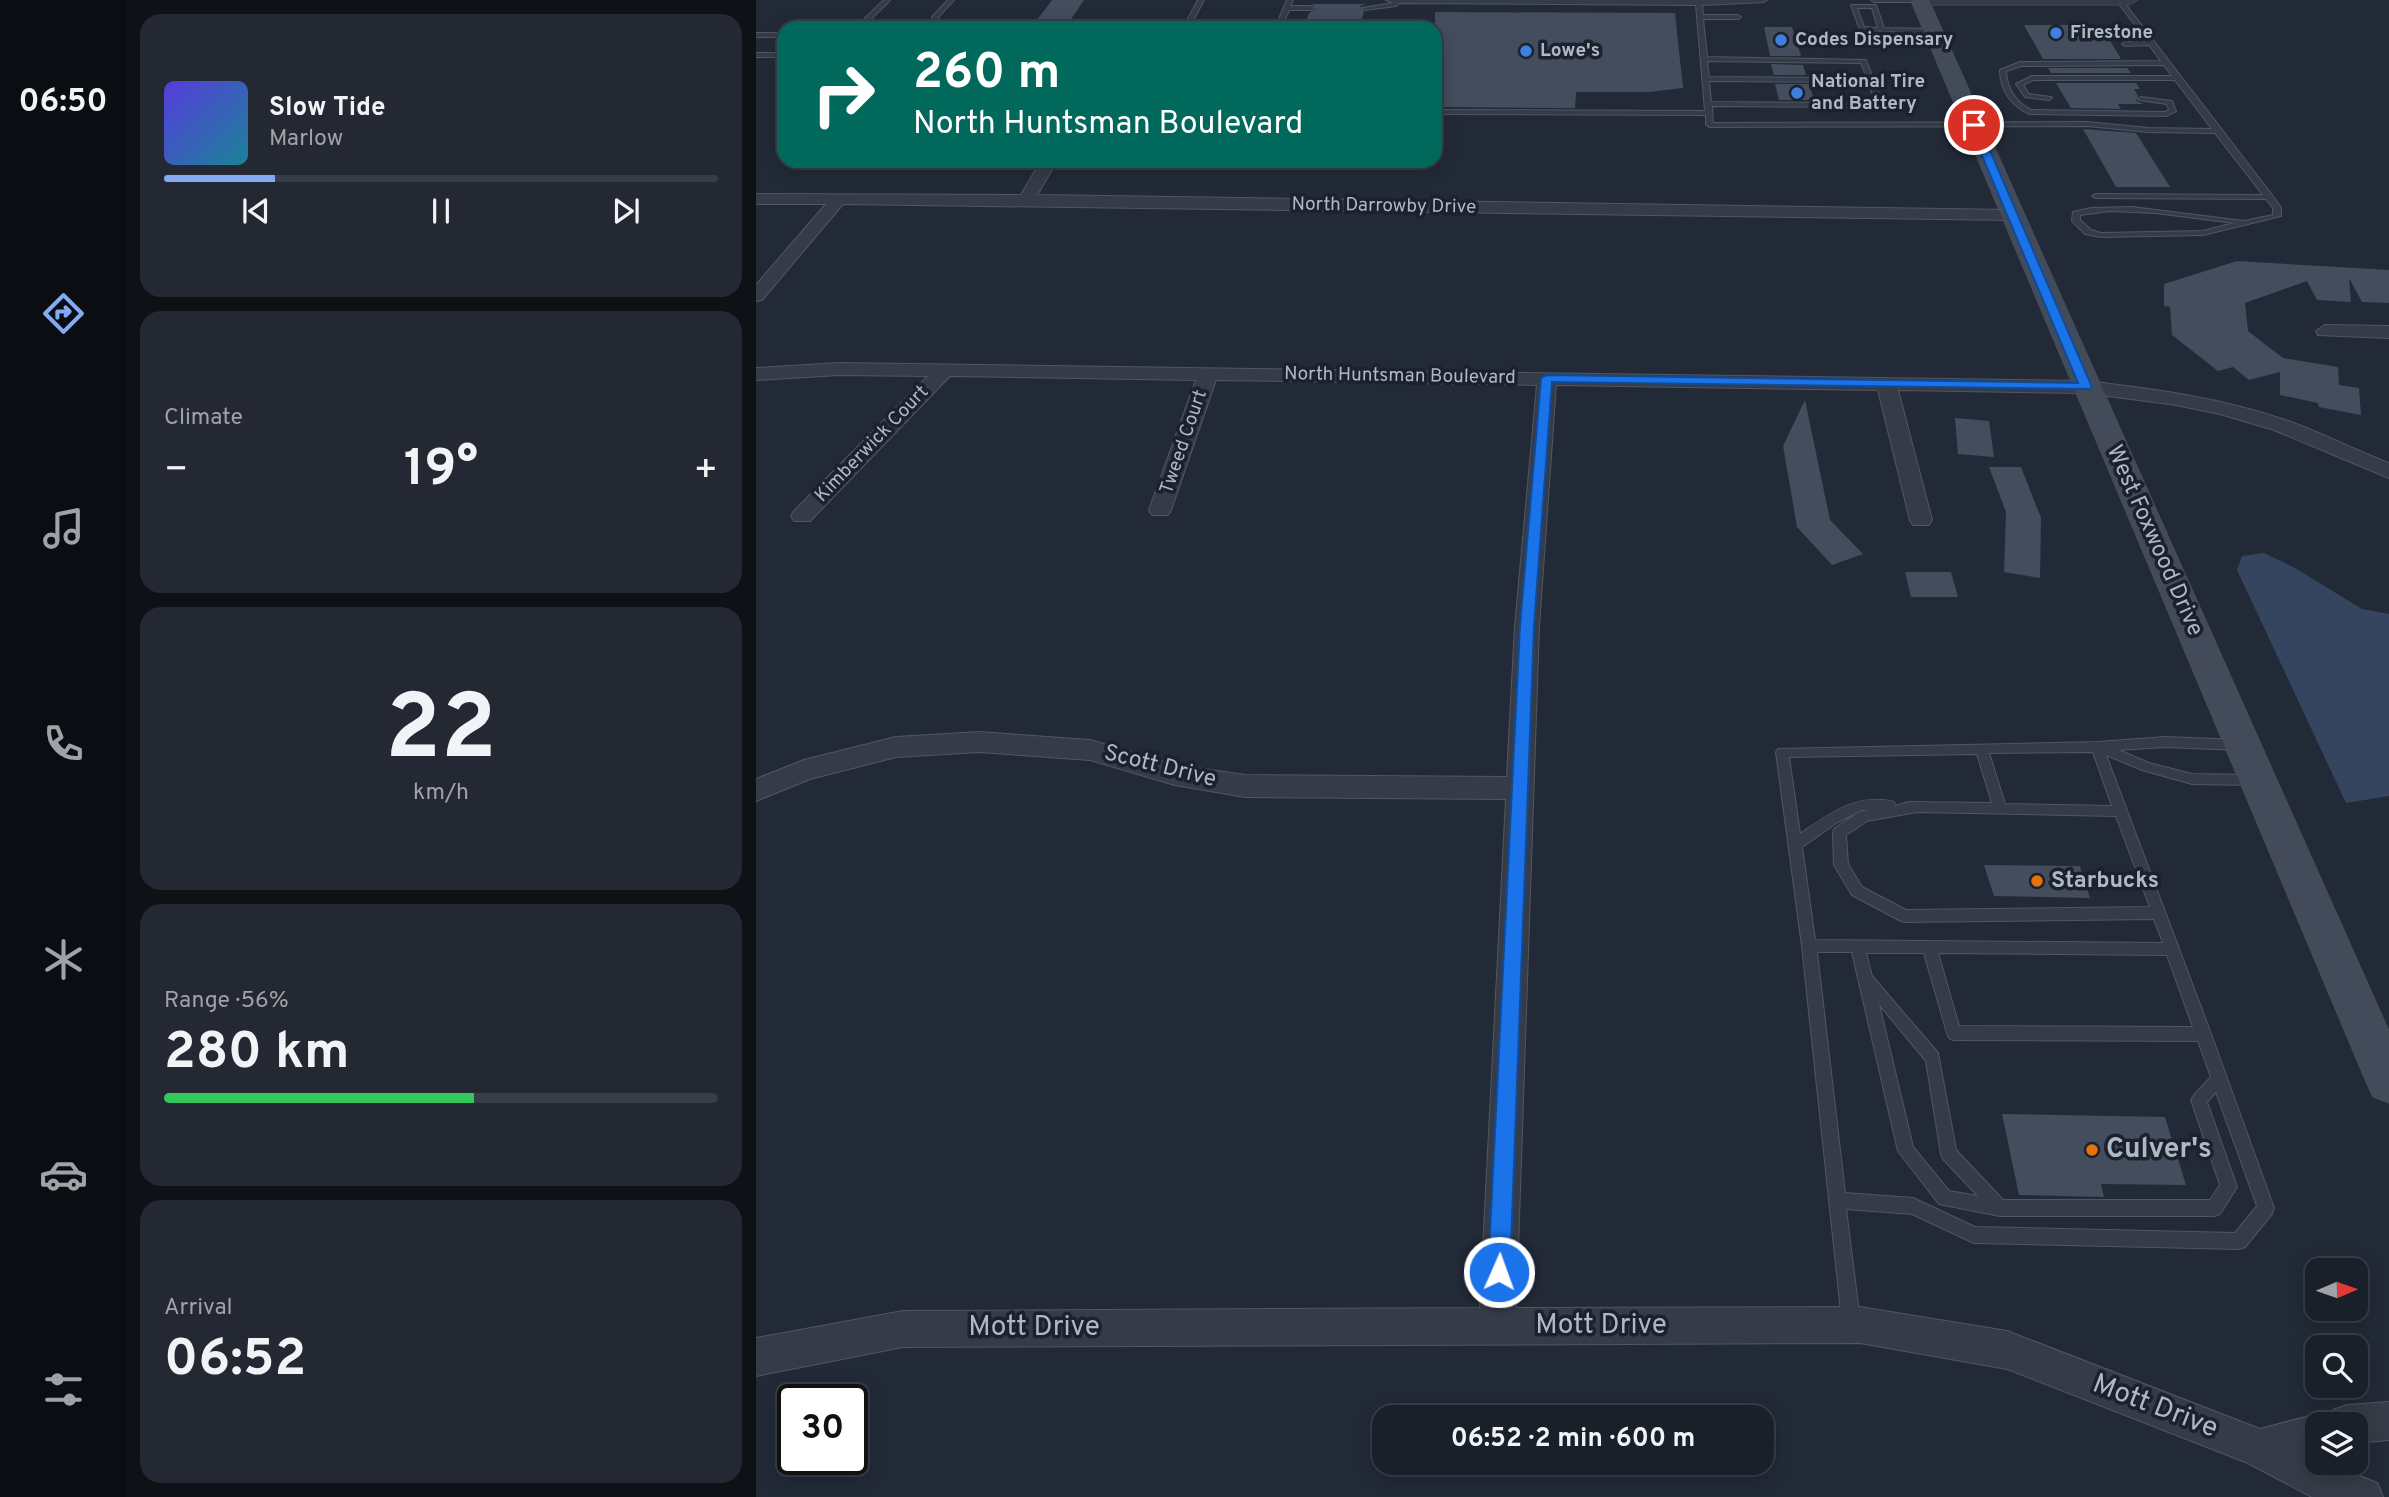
<!DOCTYPE html>
<html lang="en">
<head>
<meta charset="utf-8">
<style>
  body { margin:0; font-family:Overpass,sans-serif; background:#232832; color:#f1f3f6; height:100vh; display:flex; flex-direction:column; font-size:26px; white-space:nowrap }
  * { box-sizing:border-box; margin:0 }
  p { font-size:23px; color:#9fa3a8 }
  .icon { flex:none; width:38px; height:38px; fill:none; stroke:currentColor; stroke-width:2; stroke-linecap:round; stroke-linejoin:round }
  .map { position:relative; flex:1; overflow:hidden }
  .panel { display:flex; flex-direction:column; gap:14px; padding:14px; background:#0e1217; width:630px }
  .panel>* { flex:none }
  .top-card { position:absolute; left:21px; top:21px; width:665px; height:147px; border-radius:21px; box-shadow:0 4px 18px #0003,0 0 0 2px #383e47; background:#00695c; color:#fff; overflow:hidden }
  .needle { width:46px; rotate:88deg }
  .buttons { position:absolute; left:1549px; top:1258px; display:grid; gap:14px }
  .buttons a { display:grid; place-items:center; width:63px; height:63px; border-radius:14px; background:#1a202a; box-shadow:0 4px 18px #0003,0 0 0 2px #383e47; font-size:35px }
  .speed { position:absolute; left:21px; top:1384px; display:flex; gap:14px; font-size:35px; font-weight:700; text-align:center }
  .speed>* { display:grid; place-content:center; width:91px; height:91px; border-radius:50%; background:#1a202a; box-shadow:0 4px 18px #0003,0 0 0 2px #383e47; line-height:1 }
  .speed .limit { border:4px solid #111; border-radius:10px; background:#fff; color:#111 }
  .pin { position:absolute; display:grid; place-items:center; width:60px; height:60px; color:#fff; margin:-30px; border:4px solid #fff; border-radius:50%; box-shadow:0 2px 7px #0007 }
  .me { position:absolute; width:77px; margin:-38px; rotate:2deg; stroke-linejoin:round; filter:drop-shadow(0 0 5px #0008) }
  .turn { display:flex; align-items:center; gap:24px; height:147px; padding:0 21px; font-size:32px }
  .turn .icon { width:91px; height:91px; stroke-width:2.5 }
  .turn b { display:block; font-size:49px; line-height:60px }
  .big { font-size:52px; font-weight:700; line-height:1.1 }
  .panel .tile { flex:1; display:flex; flex-direction:column; justify-content:center; gap:10px; min-width:0; padding:0 24px; border-radius:21px; background:#232832 }
  .panel .dial { align-items:center; gap:0 }
  .dial b { font-size:91px; line-height:1 }
  .song { display:flex; align-items:center; gap:21px }
  .cover { width:84px; height:84px; border-radius:10px; background:linear-gradient(135deg,hsl(250 70% 55%),hsl(190 70% 35%)) }
  .played { height:7px; border-radius:4px; background:linear-gradient(90deg,#85aaf4 20%,#383e47 20%) }
  .keys { display:flex; justify-content:space-around; direction:ltr }
  .heat { display:flex; justify-content:space-between; align-items:center; font-size:38px; direction:ltr }
  .charge { height:10px; border-radius:5px; background:linear-gradient(90deg,#34c759 56%,#383e47 0) }
  .trip { position:absolute; left:616px; top:1405px; width:402px; height:70px; border-radius:21px; background:#1a202a; box-shadow:0 4px 18px #0003,0 0 0 2px #383e47; font-weight:700; line-height:70px; text-align:center }
  main { display:flex; flex:1; min-height:0 }
  .tab-bar { display:flex; flex-direction:column; width:126px; justify-content:space-around; align-items:center; background:#0a0d11; color:#9fa3a8 }
  .tab-bar .icon { width:49px; height:49px }
  .tab-bar .on { color:#85aaf4 }
  .tab-bar b { font-size:32px; color:#f1f3f6 }
  .map>svg:first-child { display:block }
  .water { fill:#36455f }
  .building { fill:#434d5d }
  .lines { fill:none; stroke-linecap:round; stroke-linejoin:round }
  .service-casing { stroke:#505763; stroke-width:2 }
  .minor-casing { stroke:#505763; stroke-width:2 }
  .tertiary-casing { stroke:#505763; stroke-width:1 }
  .secondary-casing { stroke:#505763; stroke-width:1 }
  .service { fill:#353c48; fill-rule:evenodd }
  .minor { fill:#353c48; fill-rule:evenodd }
  .tertiary { fill:#353c48; fill-rule:evenodd }
  .secondary { fill:#434b5b; fill-rule:evenodd }
  .route { fill:#1a73e8; stroke:#114b97; stroke-width:2 }
  .shop-dot { fill:#3f7fe0; stroke:#1b212d; stroke-width:2.5 }
  .food-dot { fill:#e8710a; stroke:#1b212d; stroke-width:2.5 }
  .labels { text-anchor:middle; dominant-baseline:central; stroke-width:7; stroke-linejoin:round; paint-order:stroke }
  .far-poi-label { font-size:19px; font-weight:bold; fill:#b0b7c5; stroke:#1b212d; text-anchor:start }
  .far-street-label { font-size:19px; fill:#b0b7c5; stroke:#1b212d }
  .street-label { font-size:23px; fill:#b0b7c5; stroke:#1b212d }
  .poi-label { font-size:23px; font-weight:bold; fill:#b0b7c5; stroke:#1b212d; text-anchor:start }
  .near-poi-label { font-size:28px; font-weight:bold; fill:#b0b7c5; stroke:#1b212d; text-anchor:start }
  .near-street-label { font-size:28px; fill:#b0b7c5; stroke:#1b212d }
</style>
</head>
<body>
<main>
<nav class="tab-bar">
<b>06:50</b>
<svg class="icon on" aria-label="directions" viewBox="0 0 24 24"><path d="M12 3l9 9-9 9-9-9zM9 14v-3h6M13 9l2 2-2 2"/></svg>
<svg class="icon" aria-label="music" viewBox="0 0 24 24"><path d="M9 18V5l10-2v13"/><circle cx="6" cy="18" r="3"/><circle cx="16" cy="16" r="3"/></svg>
<svg class="icon" aria-label="phone" viewBox="0 0 24 24"><path d="M5 4h4l2 5-3 2q2 4 5 5l2-3 5 2v4C11 20 4 13 5 4z"/></svg>
<svg class="icon" aria-label="climate" viewBox="0 0 24 24"><path d="M12 3v18M4 7l16 10M4 17L20 7"/></svg>
<svg class="icon" aria-label="car" viewBox="0 0 24 24"><path d="M5 17H2v-5l4-1 3-4h7l3 4 3 1v5h-3M9 17h6M6 11h13"/><circle cx="7" cy="17" r="2"/><circle cx="17" cy="17" r="2"/></svg>
<svg class="icon" aria-label="filters" viewBox="0 0 24 24"><path d="M4 7h16M4 17h16"/><circle cx="9" cy="7" r="2"/><circle cx="15" cy="17" r="2"/></svg>
</nav>
<section class="panel">
<div class="tile">
<div class="song"><i class="cover"></i><div><b>Slow Tide</b><p>Marlow</p></div></div>
<div class="played"></div>
<div class="keys"><svg class="icon" aria-label="previous" viewBox="0 0 24 24"><path d="M18 5L8 12l10 7zM5 5v14"/></svg><svg class="icon" aria-label="pause" viewBox="0 0 24 24"><path d="M8 5v14M16 5v14"/></svg><svg class="icon" aria-label="next" viewBox="0 0 24 24"><path d="M6 5l10 7-10 7zM19 5v14"/></svg></div>
</div>
<div class="tile"><p>Climate</p>
<div class="heat"><a>−</a><b class="big">19°</b><a>+</a></div>
</div>
<div class="tile dial"><b>22</b><p>km/h</p></div>
<div class="tile"><p>Range · 56%</p><b class="big">280 km</b><div class="charge"></div></div>
<div class="tile"><p>Arrival</p><b class="big">06:52</b></div>
</section>
<div class="map">
<svg width="1633" height="1497" viewBox="0 0 1633 1497">
  <rect width="100%" height="100%" fill="#222a38"/>
  <polygon class="water" points="1508,553 1539,568 1606,609 1633,614 1633,796 1590,803 1481,570 1486,556"/>
  <g class="building">
    <polygon points="296,0 328,0 309,28 275,28"/>
    <polygon points="556,4 610,4 604,6 608,12 603,28 547,28 553,13 560,9"/>
    <polygon points="679,12 919,13 927,88 893,92 820,92 819,108 679,107"/>
    <polygon points="1268,25 1345,25 1365,59 1287,59"/>
    <polygon points="1008,27 1036,27 1045,56 1014,56"/>
    <polygon points="1015,64 1047,65 1050,75 1018,75"/>
    <polygon points="1292,68 1371,68 1375,73 1295,73"/>
    <polygon points="1300,83 1380,83 1384,89 1378,89 1382,96 1380,101 1388,104 1362,104 1365,109 1315,108"/>
    <polygon points="1019,84 1053,84 1058,100 1023,100"/>
    <polygon points="1327,129 1380,133 1414,187 1360,187"/>
    <polygon points="1481,261 1633,270 1633,303 1606,302 1593,278 1595,302 1561,300 1551,281 1489,303 1492,331 1527,358 1582,367 1583,385 1603,388 1605,415 1563,407 1562,403 1524,395 1524,372 1493,380 1477,367 1462,371 1416,335 1414,307 1408,306 1408,284"/>
    <polygon points="1049,400 1074,520 1107,554 1076,565 1041,527 1027,446"/>
    <polygon points="1199,418 1233,421 1238,457 1202,454"/>
    <polygon points="1233,467 1265,467 1285,518 1284,578 1248,572 1250,512"/>
    <polygon points="1149,572 1195,572 1202,597 1155,597"/>
    <polygon points="1228,865 1324,866 1334,898 1238,896"/>
    <polygon points="1246,1114 1409,1117 1430,1185 1345,1184 1348,1197 1263,1195"/>
  </g>
  <g class="lines">
    <g class="service-casing">
      <g id="service">
        <polygon points="128,0 134,0 106,28 99,28"/>
        <polygon points="192,0 198,0 182,17 184,22 204,28 194,28 180,24 176,17"/>
        <polygon points="442,0 448,0 433,28 427,28"/>
        <polygon points="531,0 537,0 534,6 555,6 558,8 555,10 533,10 525,28 519,28"/>
        <path d="M630 0H1011L1008 2 946 5 947 15H982L985 17 982 19H947L951 57 1110 60 1127 105 1124 107 956 106 957 123 1331 122 1392 128 1456 129 1419 80H1277L1267 85 1273 94 1295 97 1296 98 1293 100 1269 97 1260 84 1276 76H1416L1408 65 1265 66 1250 71C1251 89 1260 102 1275 110L1409 112 1413 110 1411 104 1383 100 1382 99 1385 97 1416 101 1420 111 1410 116 1274 114C1256 107 1244 90 1244 70L1264 62 1405 61 1393 45 1369 46 1366 44 1369 42 1391 41 1360 0H1366L1516 195 1525 208V216L1447 235 1345 237 1329 234 1316 221 1317 212 1335 208 1376 207 1488 221 1517 215V208L1510 199 1340 198 1336 196 1340 194 1507 195 1459 133 1392 132 1331 126 954 127 950 125V115L679 114V110L949 111 940 5 643 3 640 6 609 10 606 8 637 3ZM951 61 1105 63 1111 78 953 77ZM953 81 1112 82 1120 103 955 102ZM1354 211 1400 213 1478 223 1447 231 1345 233 1335 230 1324 220V215Z"/>
        <polygon points="1115,0 1168,0 1165,2 1118,2"/>
        <path d="M1095 5H1120L1128 28 1178 29 1181 31 1178 33 1104 30ZM1101 8H1116L1122 28 1108 27Z"/>
        <rect x="0" y="33" width="28" height="4"/>
        <rect x="0" y="53" width="28" height="4"/>
        <path d="M1409 737 1484 740 1488 742 1490 745 1488 748 1484 750 1409 747 1362 750 1393 763 1436 774 1496 775 1500 777 1502 780 1500 783 1496 785 1436 784 1386 770 1350 755 1455 1034 1518 1208 1516 1214 1489 1247 1483 1249 1218 1243 1156 1214 1090 1209 1104 1321 1101 1327 1095 1330 1089 1327 1086 1321 1046 946 1020 752 1022 749 1341 742ZM1337 752 1356 806 1249 804 1233 753ZM1221 754 1236 803 1152 802 1139 806 1138 802C1101 792 1072 815 1044 834L1033 757ZM1106 810H1112L1103 812 1078 829 1077 833 1078 865 1096 895 1143 920 1148 922 1398 919 1407 943 1059 940 1046 847 1082 822ZM1161 812 1360 816 1394 907 1150 910 1106 887 1092 864 1090 835 1111 821ZM1061 952H1096L1142 1151 1183 1204 1244 1216H1458L1464 1214 1481 1187 1451 1102 1460 1092 1501 1206 1479 1233 1219 1227 1157 1198 1089 1193ZM1110 953H1168L1191 1033 1193 1038 1198 1040 1442 1041 1455 1077 1438 1095 1435 1100 1464 1185 1454 1200H1247L1200 1150 1182 1053 1116 976ZM1182 953 1411 955 1437 1027 1203 1026ZM1123 1004 1170 1061 1185 1154 1187 1159 1222 1196 1193 1191 1157 1147Z"/>
      </g>
    </g>
    <g class="minor-casing">
      <g id="minor">
        <polygon points="285,161 301,161 281,195 1256,210 1264,215 1256,220 87,204 6,300 0,301 0,285 70,204 0,204 0,194 265,195"/>
        <polygon points="1569,325 1633,326 1633,338 1562,335 1560,331"/>
        <path d="M83 363 1330 381C1398 389 1465 398 1529 420 1565 432 1598 450 1633 463V478L1518 430 1464 414 1420 405 1330 393 1142 390 1176 520 1173 525H1157L1154 520 1122 390 800 385 783 626 760 1308 1104 1307 1251 1331 1504 1429 1561 1414 1574 1419 1577 1410 1591 1405 1633 1402V1440L1600 1443V1424H1561V1452L1555 1454 1561 1457V1463H1572L1621 1483 1627 1497H1556L1492 1463 1251 1369 1104 1343 147 1347 0 1376V1338L147 1311 724 1308 750 799 489 797 419 785 334 760 223 752 140 757 54 779 0 801V779L48 760 140 737 223 732 334 740 419 765 489 775 751 777 759 626 781 385 460 380 415 510 412 515H396L393 510 440 380 194 376 54 521H38L35 516 38 511 172 376 83 375 0 380V368Z"/>
      </g>
    </g>
    <g class="tertiary-casing">
      <polygon id="tertiary" points="1157,0 1382,0 1374,5 1165,5"/>
    </g>
    <g class="secondary-casing">
      <polygon id="secondary" points="1155,0 1173,0 1633,1031 1633,1103 1617,1097 1610,1082"/>
    </g>
    <use href="#service" class="service"/>
    <use href="#minor" class="minor"/>
    <use href="#tertiary" class="tertiary"/>
    <use href="#secondary" class="secondary"/>
  </g>
  <polygon class="route" points="1218,123 1223,125 1336,387 1334,389 796,382 778,626 754,1272 751,1280 743,1283 735,1280 732,1272 764,626 785,378 791,375 1322,383 1213,125"/>
  <g class="shop-dot">
    <circle cx="1300" cy="33" r="7"/>
    <circle cx="1025" cy="40" r="7"/>
    <circle cx="770" cy="51" r="7"/>
    <circle cx="1041" cy="93" r="7"/>
  </g>
  <g class="food-dot">
    <circle cx="1281" cy="881" r="7"/>
    <circle cx="1336" cy="1150" r="7"/>
  </g>
  <g class="labels">
    <g class="far-poi-label">
      <text x="1314" y="33">Firestone</text>
      <text x="1039" y="40">Codes Dispensary</text>
      <text x="784" y="51">Lowe's</text>
      <text x="1055" y="82">National Tire<tspan x="1055" dy="22">and Battery</tspan></text>
    </g>
    <g class="far-street-label">
      <text transform="translate(628 206) rotate(1)">North Darrowby Drive</text>
      <text transform="translate(644 376) rotate(1)">North Huntsman Boulevard</text>
      <text transform="translate(428 442) rotate(-71)">Tweed Court</text>
      <text transform="translate(116 444) rotate(-46)">Kimberwick Court</text>
    </g>
    <g class="street-label">
      <text transform="translate(1398 541) rotate(66)">West Foxwood Drive</text>
      <text transform="translate(404 767) rotate(14)">Scott Drive</text>
    </g>
    <g class="poi-label">
      <text x="1295" y="881">Starbucks</text>
    </g>
    <g class="near-poi-label">
      <text x="1350" y="1150">Culver's</text>
    </g>
    <g class="near-street-label">
      <text x="845" y="1326">Mott Drive</text>
      <text x="278" y="1328">Mott Drive</text>
      <text transform="translate(1399 1407) rotate(21)">Mott Drive</text>
    </g>
  </g>
</svg>
<div class="buttons">
<a><svg class="needle" viewBox="-14 -14 28 28"><path d="M0-13l5 13h-10z" fill="#e53935"/><path d="M0 13l5-13h-10z" fill="#9fa3a8"/></svg></a>
<a><svg class="icon" aria-label="search" viewBox="0 0 24 24"><circle cx="10" cy="10" r="6"/><path d="M15 15l6 6"/></svg></a>
<a><svg class="icon" aria-label="layers" viewBox="0 0 24 24"><path d="M12 4l9 5-9 5-9-5zM3 14l9 5 9-5"/></svg></a>
</div>
<div class="speed"><div class="limit">30</div></div>
<div class="pin" style="left:1218px;top:125px;background:#d93025"><svg class="icon" aria-label="arrive" viewBox="0 0 24 24"><path d="M6 21V4h12l-3 4 3 4H6"/></svg></div>
<svg class="me" style="left:743px;top:1272px" viewBox="-20 -20 40 40"><circle r="17" fill="#1a73e8" stroke="#fff" stroke-width="3"/><path d="M0-11L8 9 0 5-8 9z" fill="#fff"/></svg>
<div class="trip">06:52 · 2 min · 600 m</div>
<div class="top-card">
<div class="turn"><svg class="icon" aria-label="right" viewBox="0 0 24 24"><path d="M7 20v-9h11M14 6l5 5-5 5"/></svg><div><b>260 m</b>North Huntsman Boulevard</div></div>
</div>
</div>
</main>
</body>
</html>
